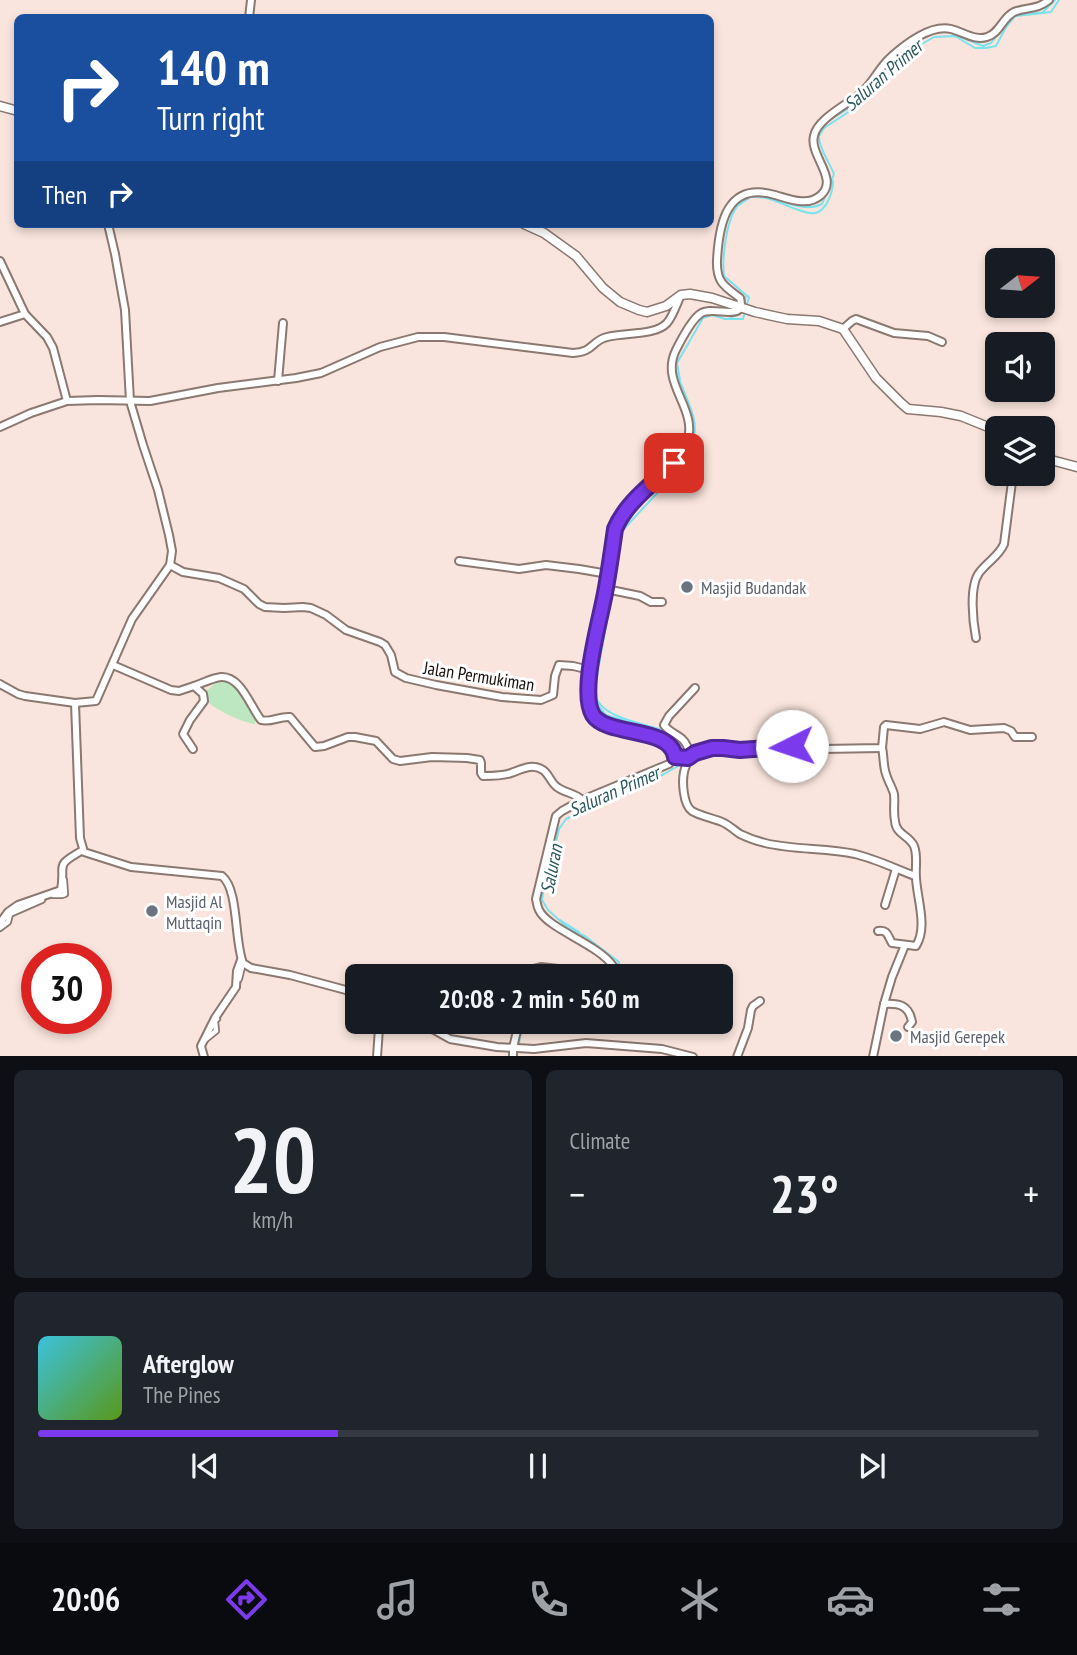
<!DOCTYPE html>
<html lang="en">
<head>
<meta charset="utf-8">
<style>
  body { margin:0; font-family:"PT Sans Narrow",sans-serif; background:#20242c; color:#f1f3f6; height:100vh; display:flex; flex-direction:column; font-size:26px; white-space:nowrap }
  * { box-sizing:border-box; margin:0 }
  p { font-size:23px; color:#9ea1a6 }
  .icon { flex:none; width:38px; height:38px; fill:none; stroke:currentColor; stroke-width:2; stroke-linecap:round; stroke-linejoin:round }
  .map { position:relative; height:1056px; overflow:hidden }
  .drawer { display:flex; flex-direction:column; gap:14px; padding:14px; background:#0d0f14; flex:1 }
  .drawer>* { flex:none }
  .hud { position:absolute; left:14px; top:14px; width:700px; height:214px; border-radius:10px; box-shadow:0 4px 10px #0003; background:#1a4fa0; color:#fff; overflow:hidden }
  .needle { width:46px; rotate:73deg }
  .fabs { position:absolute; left:985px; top:248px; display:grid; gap:14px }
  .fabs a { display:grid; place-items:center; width:70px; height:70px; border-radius:10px; background:#171b24; box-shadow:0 4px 10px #0003; font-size:35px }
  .speed { position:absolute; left:21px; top:943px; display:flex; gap:14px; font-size:35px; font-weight:700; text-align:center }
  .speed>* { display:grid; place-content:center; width:91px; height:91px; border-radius:50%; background:#171b24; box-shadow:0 4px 10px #0003; line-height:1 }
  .speed .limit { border:10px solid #d22; background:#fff; color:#111 }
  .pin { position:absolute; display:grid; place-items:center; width:60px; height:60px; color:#fff; margin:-30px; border-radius:14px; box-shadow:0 4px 10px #0006 }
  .me { position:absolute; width:77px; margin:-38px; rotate:266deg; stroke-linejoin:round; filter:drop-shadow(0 0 5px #0008) }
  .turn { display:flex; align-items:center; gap:24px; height:147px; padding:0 28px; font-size:32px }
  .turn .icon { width:91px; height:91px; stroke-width:2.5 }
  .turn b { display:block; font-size:49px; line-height:60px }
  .then { display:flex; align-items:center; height:66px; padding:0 28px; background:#0003; gap:14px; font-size:26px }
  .big { font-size:52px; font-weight:600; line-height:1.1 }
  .drawer .tile { flex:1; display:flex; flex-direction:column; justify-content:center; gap:10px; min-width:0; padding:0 24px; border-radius:10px; background:#20242c }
  .drawer .dial { align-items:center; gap:0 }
  .dial b { font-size:91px; line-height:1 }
  .song { display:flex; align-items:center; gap:21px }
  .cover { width:84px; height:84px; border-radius:10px; background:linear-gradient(135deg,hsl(190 70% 55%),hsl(90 70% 35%)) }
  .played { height:7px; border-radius:4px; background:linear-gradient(90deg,#7c3aed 30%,#363941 30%) }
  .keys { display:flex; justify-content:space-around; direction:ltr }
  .heat { display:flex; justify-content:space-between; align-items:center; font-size:38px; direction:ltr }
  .drawer .tiles { flex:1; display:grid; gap:14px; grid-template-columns:1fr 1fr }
  .tile:last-child { grid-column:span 2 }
  .trip { position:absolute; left:345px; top:964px; width:388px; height:70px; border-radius:10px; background:#171b24; box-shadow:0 4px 10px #0003; font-weight:600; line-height:70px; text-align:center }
  .tab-bar { display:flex; height:112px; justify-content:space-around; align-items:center; background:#090b0e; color:#9ea1a6 }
  .tab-bar .icon { width:49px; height:49px }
  .tab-bar .current { color:#7c3aed }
  .tab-bar b { font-size:32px; color:#f1f3f6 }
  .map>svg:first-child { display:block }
  .green { fill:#bde7c1 }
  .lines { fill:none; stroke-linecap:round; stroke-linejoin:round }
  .stream { stroke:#7ae2ed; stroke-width:2 }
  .pedestrian-casing { stroke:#8a7871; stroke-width:8 }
  .minor-casing { stroke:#8a7871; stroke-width:10 }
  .tertiary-casing { stroke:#8a7871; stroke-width:11 }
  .pedestrian { stroke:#fff; stroke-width:4.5 }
  .minor { stroke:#fff; stroke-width:6 }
  .tertiary { stroke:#fff; stroke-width:8 }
  .route-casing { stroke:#51269a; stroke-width:18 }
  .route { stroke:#7c3aed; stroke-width:12 }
  .worship-dot { fill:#6b7280; stroke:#fff; stroke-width:2.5 }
  .labels { text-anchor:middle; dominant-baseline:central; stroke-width:6; stroke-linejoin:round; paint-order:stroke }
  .worship-label { font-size:18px; fill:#5b616d; stroke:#fff; text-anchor:start }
  .street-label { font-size:18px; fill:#17100d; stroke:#fff }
  .water-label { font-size:19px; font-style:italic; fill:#2a595d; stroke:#fff }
</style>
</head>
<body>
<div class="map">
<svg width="1077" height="1057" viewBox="0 0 1077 1057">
  <rect width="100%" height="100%" fill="#f9e5dd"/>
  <path class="green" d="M219 680 233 683 255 719V724C240 722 214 709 203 698L204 693Z"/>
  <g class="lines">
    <g class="stream">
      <polyline points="1013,16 1018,14 1042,13 1055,0"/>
      <polyline points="946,31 983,46 991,43 1009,20"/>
      <path d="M826 122C840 113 855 106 867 94 873 87 878 79 884 72 896 57 913 43 930 34"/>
      <polyline points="819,136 824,128 870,98 882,76 903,55 934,37 955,36 975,48 986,48 996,46 1006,27 1015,16 1051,12 1059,0"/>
      <path d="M765 196C783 200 804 213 822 204L834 174C829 161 815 143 820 129"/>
      <path d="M754 197C758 197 762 197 766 198 778 200 803 215 815 213 827 211 833 191 833 181"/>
      <polyline points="739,205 749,198"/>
      <path d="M744 305 746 295 724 276C722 258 726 215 741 202 745 198 750 197 756 196"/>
      <polyline points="746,307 749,298 748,296"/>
      <polyline points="723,314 731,317 740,314 742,310"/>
      <polyline points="684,342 693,326"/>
      <path d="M675 366C681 396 709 424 686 452"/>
      <polyline points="680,380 677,363 703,318 712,315 725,319 743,319 745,312"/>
      <polyline points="631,511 639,502"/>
      <polyline points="610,586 618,530"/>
      <polyline points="613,588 619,555 621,532 674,475 687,458 690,448"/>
      <path d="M609 592C604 616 590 673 595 695 596 699 600 705 604 708 618 720 648 725 666 731"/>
      <polyline points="612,593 596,681 597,704 606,715 671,735"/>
      <polyline points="679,740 680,755"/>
      <path d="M547 867 542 900 548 910 567 927 586 937 619 962C615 970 613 976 604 976"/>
      <polyline points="547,880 559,829 566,819 664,774 680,765 683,759"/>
      <polyline points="560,920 579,932"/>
      <polyline points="535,976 537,973 547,973 571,976"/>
      <polyline points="614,976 616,975 620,966 619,964"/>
      <polyline points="521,1035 523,1022"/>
      <polyline points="519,1045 521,1026"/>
    </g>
    <g class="pedestrian-casing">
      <g id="pedestrian">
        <polyline points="53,895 62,895 65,894 64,880"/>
        <polyline points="0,928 8,922 10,914 42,900"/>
        <polyline points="239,979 243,963"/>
        <polyline points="206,1039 216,1031 215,1021 217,1019"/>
      </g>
    </g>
    <g class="minor-casing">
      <g id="minor">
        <polyline points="249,18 251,0"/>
        <polyline points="0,261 25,314 47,337 53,348 67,401"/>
        <polyline points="0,322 25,314"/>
        <polyline points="843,329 852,321 856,319 894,333 928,336 942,342"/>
        <polyline points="278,381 283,323"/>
        <path d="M0 427 31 413 67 401 98 400 150 401 218 388 296 378 321 373 380 347 418 337H444L573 353C594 352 591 341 607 337 625 332 655 336 667 323 673 316 676 306 680 297"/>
        <polyline points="459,561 519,569 546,565 579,569 608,574"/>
        <polyline points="170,565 183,572 219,578 244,589 259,604 265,607 284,608 303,607 311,608 326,615 346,630 380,642 385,645 391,655 395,672 406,678 436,685 502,697 541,700 553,695 555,676 559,665 573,666 590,670"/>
        <polyline points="606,589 640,596 651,602 662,602"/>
        <path d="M976 638C973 622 969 587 979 573 987 562 999 556 1004 544L1013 474"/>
        <polyline points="113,665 171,690 179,691 194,686 203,694 204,701 190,720 183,734 193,749"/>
        <polyline points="0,684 18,694 25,696 75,703 96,701 132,619 170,565 172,551 169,535 158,490 143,445 130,401 125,310 115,254 108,224"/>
        <path d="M194 686C203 683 212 678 221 677 241 676 250 706 261 720 271 723 279 716 290 717L315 747 324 746 348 737H355L376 741 393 759 400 761 432 757 467 758 480 760 481 763V773L483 776C492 776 503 776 511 773 522 769 532 763 543 770 549 774 551 783 557 787 565 793 575 793 582 800"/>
        <path d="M695 688 669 716 664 725C670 734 683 735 687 746 692 758 686 762 684 772 682 781 683 805 692 811 698 815 715 819 722 822 729 825 734 830 740 834 748 838 757 841 765 843 795 850 826 848 855 854 876 859 896 869 915 876"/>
        <path d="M75 703 80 838 84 852 131 867 222 876C239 890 234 940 243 963L251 968 290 975 357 993"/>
        <polyline points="675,757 689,758 695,753 712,748 723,748 740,750 792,745 822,749 882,748 884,727 886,725 920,729 944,722 970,730 1004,728 1011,731 1015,737 1032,737"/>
        <polyline points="885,905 896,869"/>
        <path d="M0 923 8 912 18 905 61 890C66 863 53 867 83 850"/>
        <path d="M878 931C888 929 888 937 892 943L916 946C928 927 917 899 916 878 915 867 918 856 914 846 909 835 896 835 895 821 893 812 895 803 894 794 892 787 888 781 886 774 883 766 884 756 882 748"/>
        <path d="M529 976 533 969 541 967 600 974 610 972 613 966C598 944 548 929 539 910 537 906 537 903 536 899L556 816 562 811 582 800 669 764 675 757 673 748 661 740 600 722C593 715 590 708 588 698 585 677 593 653 597 632 604 598 610 564 615 529 629 494 675 478 687 443 699 408 659 384 676 350 681 340 692 320 700 314 712 304 747 324 740 298 724 286 716 282 717 260 719 223 727 181 775 195 789 199 808 207 821 195 839 179 809 155 814 136 817 119 848 104 860 94 873 84 878 68 891 57 905 44 931 24 951 29 963 32 975 41 987 37 1000 33 1002 18 1014 12 1027 7 1037 10 1049 0"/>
        <path d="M884 1004C899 1003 909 1005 912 1022L908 1027"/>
        <polyline points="424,1022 434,1030 450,1039 497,1047 534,1049 586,1043 662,1049 693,1057"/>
        <polyline points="204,1057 201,1046 215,1018 236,987 237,971 241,960"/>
        <polyline points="377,1057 379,1028 381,1022"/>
        <polyline points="513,1057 513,1048 519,1022"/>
        <polyline points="737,1057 748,1028 751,1010 753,1006 760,1001"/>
        <polyline points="873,1057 884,1004 892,977 905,945"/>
      </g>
    </g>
    <g class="tertiary-casing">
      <g id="tertiary">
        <polyline points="0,106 18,111"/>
        <polyline points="524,224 544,233 576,256 603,288 620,302 639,310 647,312 666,306 681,295 690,294 712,298 755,312 787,319 819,321 843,329 876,378 901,403 908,409 941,412 961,416 998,431"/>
        <polyline points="1043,456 1051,460 1077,467"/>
      </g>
    </g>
    <use href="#pedestrian" class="pedestrian"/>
    <use href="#minor" class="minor"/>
    <use href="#tertiary" class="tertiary"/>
  </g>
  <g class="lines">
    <g class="route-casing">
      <path id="route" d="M674 463C654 483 626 502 615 529 612 550 609 572 605 593 600 621 579 692 593 715 607 737 671 726 675 757L688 758 695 753 712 748H723L740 750 792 746"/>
    </g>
    <use href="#route" class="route"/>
  </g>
  <g class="worship-dot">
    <circle cx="687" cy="587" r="7"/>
    <circle cx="152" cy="911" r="7"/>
    <circle cx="896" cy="1036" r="7"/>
  </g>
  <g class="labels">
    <g class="worship-label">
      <text x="701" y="587">Masjid Budandak</text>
      <text x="166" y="901">Masjid Al<tspan x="166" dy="21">Muttaqin</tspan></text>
      <text x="910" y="1036">Masjid Gerepek</text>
    </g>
    <g class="street-label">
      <text transform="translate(479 676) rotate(9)">Jalan Permukiman</text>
    </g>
    <g class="water-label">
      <text transform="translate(883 75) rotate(-41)">Saluran Primer</text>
      <text transform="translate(614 791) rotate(-24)">Saluran Primer</text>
      <text transform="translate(551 869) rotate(-79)">Saluran</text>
    </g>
  </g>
</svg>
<div class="fabs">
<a><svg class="needle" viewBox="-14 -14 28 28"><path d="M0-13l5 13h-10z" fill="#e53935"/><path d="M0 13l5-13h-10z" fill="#9ea1a6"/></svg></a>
<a><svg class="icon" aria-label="sound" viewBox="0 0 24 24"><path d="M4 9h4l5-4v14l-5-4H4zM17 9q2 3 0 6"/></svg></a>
<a><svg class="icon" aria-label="layers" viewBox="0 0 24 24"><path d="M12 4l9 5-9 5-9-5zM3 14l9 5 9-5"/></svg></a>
</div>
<div class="speed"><div class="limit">30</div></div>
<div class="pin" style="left:674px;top:463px;background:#d93025"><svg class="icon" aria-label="arrive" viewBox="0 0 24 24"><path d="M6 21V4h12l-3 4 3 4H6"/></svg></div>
<svg class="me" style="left:792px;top:746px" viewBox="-20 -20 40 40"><circle r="19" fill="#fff"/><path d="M0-13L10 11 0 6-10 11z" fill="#7c3aed"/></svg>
<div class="trip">20:08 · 2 min · 560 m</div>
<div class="hud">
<div class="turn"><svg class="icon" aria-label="right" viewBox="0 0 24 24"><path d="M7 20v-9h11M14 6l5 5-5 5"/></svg><div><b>140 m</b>Turn right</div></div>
<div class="then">Then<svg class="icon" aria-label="right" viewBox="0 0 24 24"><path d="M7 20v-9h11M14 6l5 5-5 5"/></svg></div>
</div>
</div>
<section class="drawer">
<div class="tiles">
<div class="tile dial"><b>20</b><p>km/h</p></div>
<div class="tile"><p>Climate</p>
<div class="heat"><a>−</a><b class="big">23°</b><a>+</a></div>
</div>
<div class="tile">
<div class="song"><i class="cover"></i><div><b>Afterglow</b><p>The Pines</p></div></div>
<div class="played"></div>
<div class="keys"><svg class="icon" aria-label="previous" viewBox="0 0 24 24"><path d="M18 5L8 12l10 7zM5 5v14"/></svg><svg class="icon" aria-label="pause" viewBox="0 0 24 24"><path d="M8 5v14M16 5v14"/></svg><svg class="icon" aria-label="next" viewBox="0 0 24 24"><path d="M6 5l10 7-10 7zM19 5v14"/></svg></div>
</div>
</div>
</section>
<nav class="tab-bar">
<b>20:06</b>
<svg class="icon current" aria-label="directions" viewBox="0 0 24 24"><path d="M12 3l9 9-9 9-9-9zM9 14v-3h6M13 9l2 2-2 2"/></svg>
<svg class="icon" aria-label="music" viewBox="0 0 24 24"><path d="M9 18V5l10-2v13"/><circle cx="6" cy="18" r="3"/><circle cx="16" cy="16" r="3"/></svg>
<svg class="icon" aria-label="phone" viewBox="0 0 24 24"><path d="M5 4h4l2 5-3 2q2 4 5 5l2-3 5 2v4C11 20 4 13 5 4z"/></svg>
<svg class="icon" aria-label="climate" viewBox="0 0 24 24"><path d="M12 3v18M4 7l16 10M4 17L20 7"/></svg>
<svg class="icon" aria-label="car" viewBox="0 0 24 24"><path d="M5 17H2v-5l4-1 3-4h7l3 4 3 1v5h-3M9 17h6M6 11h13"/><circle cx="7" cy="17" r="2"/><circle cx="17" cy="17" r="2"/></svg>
<svg class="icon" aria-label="filters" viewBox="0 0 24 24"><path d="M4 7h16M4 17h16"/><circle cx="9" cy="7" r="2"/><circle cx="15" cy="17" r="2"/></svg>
</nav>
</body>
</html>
